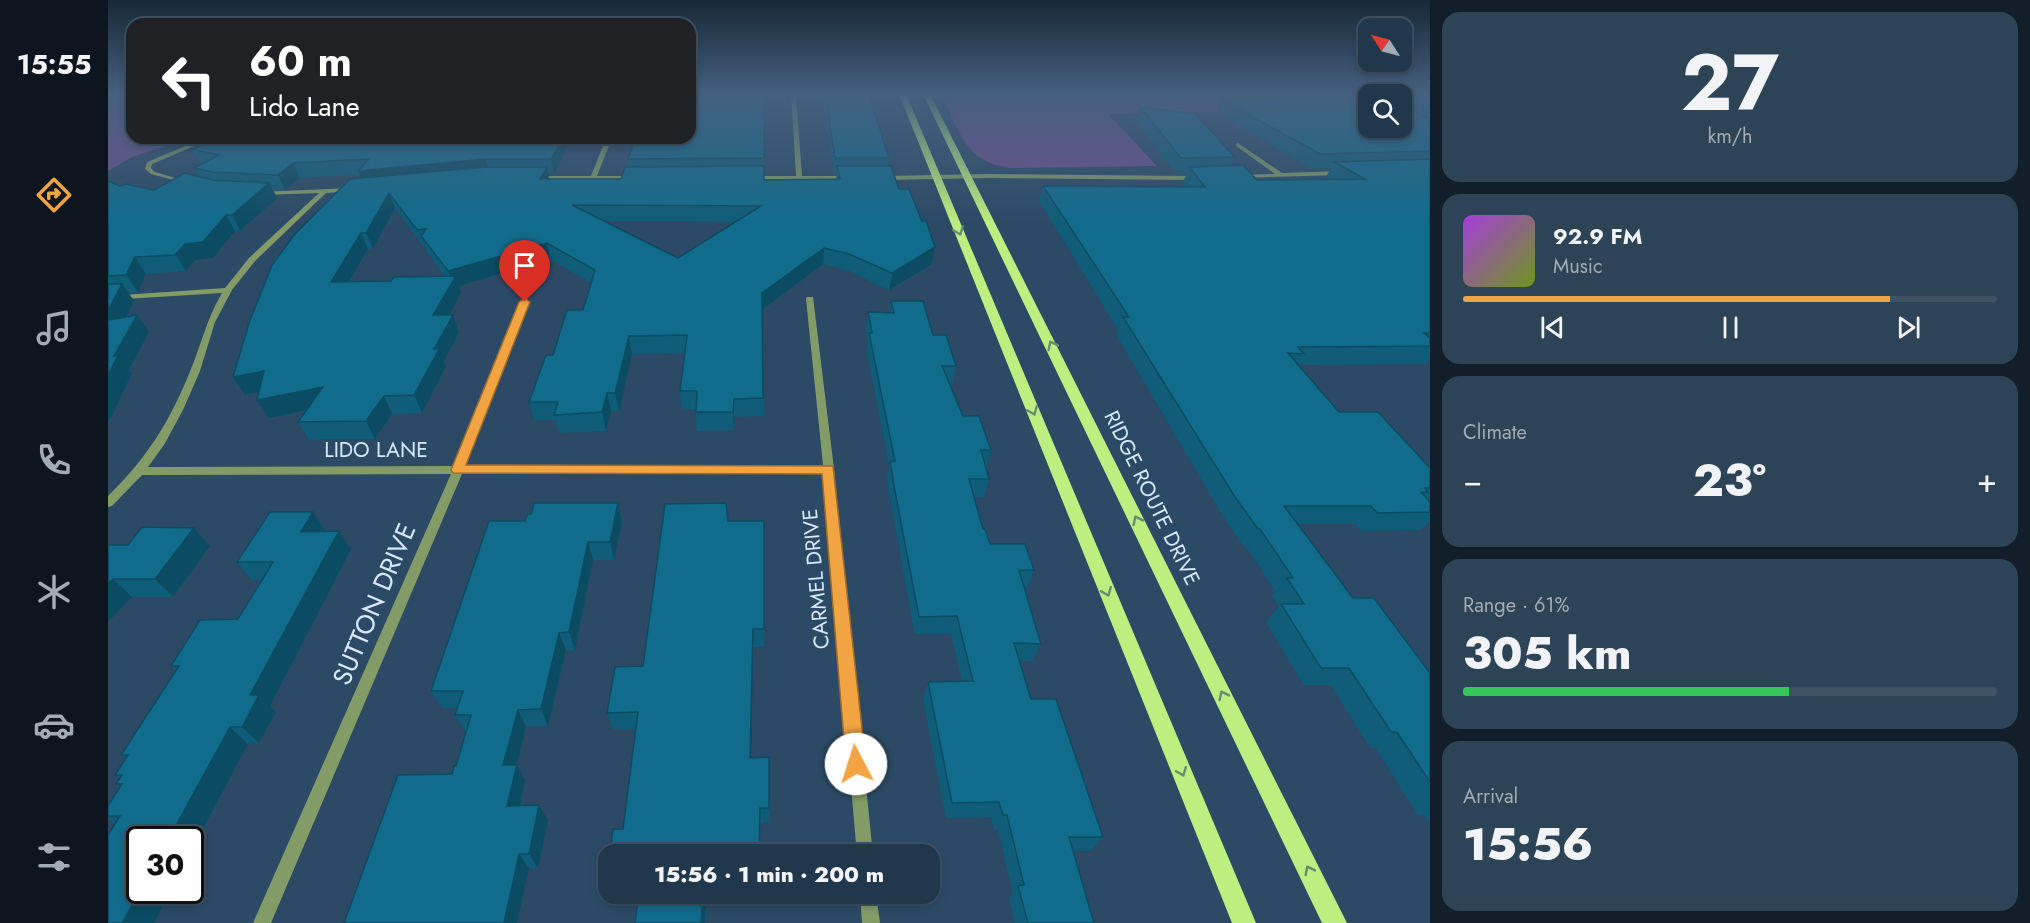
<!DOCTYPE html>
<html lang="en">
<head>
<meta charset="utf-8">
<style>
  body { margin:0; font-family:Jost,sans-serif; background:#2d4356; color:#f1f3f6; height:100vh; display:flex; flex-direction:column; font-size:22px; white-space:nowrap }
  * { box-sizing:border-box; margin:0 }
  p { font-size:20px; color:#a2acb5 }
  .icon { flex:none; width:33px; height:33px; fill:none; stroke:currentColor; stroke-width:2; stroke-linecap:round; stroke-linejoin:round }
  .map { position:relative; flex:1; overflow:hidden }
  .side { display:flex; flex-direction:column; gap:12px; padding:12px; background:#121f2a; width:600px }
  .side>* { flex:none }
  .hud { position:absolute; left:18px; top:18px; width:570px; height:126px; border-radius:18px; box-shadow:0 3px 9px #0003,0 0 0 2px #3e5264; background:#202124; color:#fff; overflow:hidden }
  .needle { width:39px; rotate:306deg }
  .fabs { position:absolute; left:1250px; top:18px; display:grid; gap:12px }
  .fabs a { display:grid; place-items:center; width:54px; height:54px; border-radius:12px; background:#21384c; box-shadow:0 3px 9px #0003,0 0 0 2px #3e5264; font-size:30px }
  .speed { position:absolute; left:18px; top:826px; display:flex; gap:12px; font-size:30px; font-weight:700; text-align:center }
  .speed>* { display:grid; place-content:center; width:78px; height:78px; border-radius:50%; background:#21384c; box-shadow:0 3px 9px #0003,0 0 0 2px #3e5264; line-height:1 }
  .speed .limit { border:3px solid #111; border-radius:9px; background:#fff; color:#111 }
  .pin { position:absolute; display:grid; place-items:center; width:51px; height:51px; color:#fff; margin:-62px -26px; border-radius:50% 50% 50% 0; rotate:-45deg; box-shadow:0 0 6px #0007 }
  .pin .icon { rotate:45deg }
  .me { position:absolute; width:66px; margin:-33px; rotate:355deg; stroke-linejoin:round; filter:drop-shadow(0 0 4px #0008) }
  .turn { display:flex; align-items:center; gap:21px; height:126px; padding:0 24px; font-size:27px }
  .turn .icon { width:78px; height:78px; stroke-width:2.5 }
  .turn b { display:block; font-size:42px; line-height:51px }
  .big { font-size:45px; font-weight:800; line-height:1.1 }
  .side .tile { flex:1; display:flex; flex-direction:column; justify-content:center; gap:9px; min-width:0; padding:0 21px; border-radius:18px; background:#2d4356 }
  .side .dial { align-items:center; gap:0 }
  .dial b { font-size:78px; line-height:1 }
  .song { display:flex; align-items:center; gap:18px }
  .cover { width:72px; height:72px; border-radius:9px; background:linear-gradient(135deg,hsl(280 70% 55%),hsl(80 70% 35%)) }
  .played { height:6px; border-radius:3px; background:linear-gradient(90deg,#f3a442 80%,#3e5264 80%) }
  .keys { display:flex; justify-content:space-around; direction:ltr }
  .heat { display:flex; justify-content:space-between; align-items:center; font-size:33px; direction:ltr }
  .charge { height:9px; border-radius:4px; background:linear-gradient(90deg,#34c759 61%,#3e5264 0) }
  .trip { position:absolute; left:490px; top:844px; width:342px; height:60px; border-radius:18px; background:#21384c; box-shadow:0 3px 9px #0003,0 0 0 2px #3e5264; font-weight:800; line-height:60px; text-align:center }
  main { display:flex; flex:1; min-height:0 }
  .menu { display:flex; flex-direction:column; width:108px; justify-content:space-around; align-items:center; background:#0d161e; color:#a2acb5 }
  .menu .icon { width:42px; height:42px }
  .menu .on { color:#f3a442 }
  .menu b { font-size:27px; color:#f1f3f6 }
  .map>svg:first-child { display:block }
  .green { fill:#71518c }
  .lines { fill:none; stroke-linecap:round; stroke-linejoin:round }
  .minor { fill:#839c67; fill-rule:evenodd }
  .major { fill:#beee7f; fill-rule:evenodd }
  .wall { fill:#0f5d78; fill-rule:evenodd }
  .shaded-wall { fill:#0c4c62 }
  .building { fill:#116c8c; stroke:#0c4c62; stroke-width:1.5; fill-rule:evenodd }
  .oneway { stroke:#668c70 }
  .route { fill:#f3a442; stroke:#9e6b2b; stroke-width:1.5 }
  .labels { text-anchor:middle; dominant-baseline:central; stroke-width:6; stroke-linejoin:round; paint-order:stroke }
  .street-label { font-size:21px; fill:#d6e8f9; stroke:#2c4a66 }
  .near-street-label { font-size:26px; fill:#d6e8f9; stroke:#2c4a66 }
</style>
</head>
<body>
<main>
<nav class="menu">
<b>15:55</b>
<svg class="icon on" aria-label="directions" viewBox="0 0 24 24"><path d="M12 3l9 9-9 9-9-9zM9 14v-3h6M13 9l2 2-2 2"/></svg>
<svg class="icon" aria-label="music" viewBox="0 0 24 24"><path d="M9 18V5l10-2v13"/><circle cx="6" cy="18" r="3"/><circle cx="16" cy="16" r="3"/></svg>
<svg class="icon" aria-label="phone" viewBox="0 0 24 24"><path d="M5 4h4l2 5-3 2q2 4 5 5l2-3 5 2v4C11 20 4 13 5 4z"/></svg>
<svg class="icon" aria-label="climate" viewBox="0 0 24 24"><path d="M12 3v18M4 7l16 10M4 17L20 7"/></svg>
<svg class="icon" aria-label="car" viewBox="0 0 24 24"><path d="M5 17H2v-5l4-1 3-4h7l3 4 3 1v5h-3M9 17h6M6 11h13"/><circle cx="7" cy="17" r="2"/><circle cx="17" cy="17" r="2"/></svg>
<svg class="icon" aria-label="filters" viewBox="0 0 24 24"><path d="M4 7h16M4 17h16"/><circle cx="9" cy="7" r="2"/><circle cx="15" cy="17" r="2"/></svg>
</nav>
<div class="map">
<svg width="1322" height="923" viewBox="0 0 1322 923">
  <rect width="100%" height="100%" fill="#2c4a66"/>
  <g class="green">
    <polygon points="0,94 24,94 24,138 81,138 24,157 0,171"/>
    <path d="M833 94H1234L1184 110 1000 114 1049 166 902 168C856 162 852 131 833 94Z"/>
  </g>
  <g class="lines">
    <g class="minor">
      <polygon points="683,94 688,94 694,176 740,176 743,178 742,179 640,179 639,178 642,176 688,176"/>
      <polygon points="97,138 105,138 44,164 43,168 47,172 81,182 81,184 43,174 37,169 39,162"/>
      <polygon points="498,138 504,138 489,176 527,176 530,178 529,179 429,180 426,178 429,176 483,176"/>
      <polygon points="1130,143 1174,173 1232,171 1235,173 1232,175 1129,178 1128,177 1131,175 1167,174 1128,146 1128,144"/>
      <polygon points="881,174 1088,176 1091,178 1088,180 881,178 774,180 771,178 774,176"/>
      <path d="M243 188 245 189V191L218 193 147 261 124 290 107 322 92 371 75 410 56 445 40 467 346 466 413 302 417 300 421 302 357 466 715 465 698 299 699 297H705L726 469 765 855H749L716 473 354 474 163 923H145L343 474 34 475 4 506 0 507V496C38 459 61 423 81 374 93 346 98 320 114 293L0 300V296L117 288 141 258 211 193 154 195 151 193 152 192Z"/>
      <polygon points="752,894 768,894 772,923 754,923"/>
    </g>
    <g class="major">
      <polygon points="791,94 798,94 1148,923 1124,923"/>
      <polygon points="815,94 822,94 1239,923 1214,923"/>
    </g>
  </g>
  <g class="wall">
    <path d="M656 94V180L728 179 729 173H726L714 94H761L781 158 780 166 824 264 781 290 739 270 715 264 654 310 656 416 626 417V430L589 431 588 409H574L572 391 577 353 524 354 511 411H503L498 431 451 433 448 420H426L421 402 445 355 475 310 483 283 442 259 351 286 353 293 341 315H345L351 332 336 361 338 366 314 413 284 414 267 439 201 440 190 422 198 411 161 418 149 400 151 392 137 395 125 377 253 178 252 175 192 178 177 190H165L169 198 132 231H127L105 258 87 260 78 271 38 274 30 292H20L26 301 18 317 41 332 21 370 24 373 3 418 0 421V181L12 186 46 190 91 177 86 168 94 164H92L84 149 115 138H465L446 173H440L441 179H513L521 167 520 159ZM287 208 315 246H317L319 252 337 276 283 281 241 282 260 249H265ZM496 221H570L628 222 570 258Z"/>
    <polygon points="1199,94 1322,94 1322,358 1318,364 1190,365 1231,412 1322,468 1322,521 1313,530 1253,531 1247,524 1190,524 1245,598 1322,673 1322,824 1316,814 1310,815 1268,748 1262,748 1223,685 1196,685 1158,622 1171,607 1164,596 1168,592 1139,548 1137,548 1115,516 1008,334 1010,329 931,201 935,186 1079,187 1075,182 1079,173 1068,173 1027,121 1032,107 1127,157 1124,165 1149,180 1223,179 1218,177 1223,168 1204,169 1109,113 1114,100 1198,97"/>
    <polygon points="783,301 825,335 848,366 844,384 842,384 855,416 883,450 878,467 881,479 876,497 866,497 875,529 882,544 926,570 919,588 916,588 933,644 924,661 911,661 923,699 995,837 982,851 965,851 986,923 907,923 901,898 905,893 890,829 886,829 883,817 838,818 815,699 820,682 854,681 843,634 807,634 783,504 779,479 781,466 759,351 760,341 758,330 760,312 782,313"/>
    <polygon points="510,503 514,522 506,560 485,560 467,650 458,650 440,726 418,726 408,765 417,780 412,806 431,805 440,820 430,868 421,868 344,774 348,766 358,731 357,731 347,715 349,708 334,708 323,691 417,521 423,514"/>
    <polygon points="205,512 217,530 216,531 243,549 162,706 168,712 151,743 140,744 82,853 82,840 32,891 63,891 46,923 0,923 7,824 0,820 0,806 12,786 8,784 12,778 7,775 18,758 13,755 68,671 63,666 130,619 154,580 144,580 129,562"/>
    <polygon points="620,521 656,521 656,647 645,647 643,758 661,757 661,822 515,829 528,729 505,729 499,713 535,666"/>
    <polygon points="86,528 102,546 65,597 24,597 0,622 0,545 20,545"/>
    <polygon points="531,894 651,894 651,905 598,905 597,923 527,923"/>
  </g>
  <g class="shaded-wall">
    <polygon points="455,138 465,138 446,173 443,159"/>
    <polygon points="378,159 382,174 256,186 250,171"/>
    <polygon points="185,163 192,178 177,190 170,175"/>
    <polygon points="439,167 442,182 432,179"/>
    <polygon points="161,183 169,198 132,231 124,215"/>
    <polygon points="281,193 287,208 265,249 258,233"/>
    <polygon points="118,215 127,231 105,258 87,260 78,271 67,255 77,244"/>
    <polygon points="253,233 260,249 231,299 223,282"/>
    <polygon points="439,243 442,259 351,286 353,293 332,333 325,315 344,283 340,271"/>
    <polygon points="827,247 824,264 781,290 784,273"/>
    <polygon points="716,248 715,264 654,310 654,293"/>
    <polygon points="27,257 38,274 30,292 18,275"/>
    <polygon points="14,284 26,301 8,338 0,327 0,311"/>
    <polygon points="29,315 41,332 21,370 24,373 3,418 0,421 0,376 6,356"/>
    <polygon points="345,315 351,332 336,361 338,366 314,413 306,395 326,349"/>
    <polygon points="521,336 524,354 511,411 507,393"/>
    <polygon points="156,371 167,389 137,395 125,377"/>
    <polygon points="215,387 224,405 161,418 149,400"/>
    <polygon points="499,393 503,411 498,431 494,412"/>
    <polygon points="276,396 284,414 267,439 258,421"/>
    <polygon points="626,399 626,430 625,412"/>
    <polygon points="510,503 514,522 506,560 502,542"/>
    <polygon points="205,512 217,530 206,550 193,532"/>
    <polygon points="86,528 102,546 65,597 47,579"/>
    <polygon points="231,531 243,549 162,706 168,712 151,743 134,727 142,695"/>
    <polygon points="480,542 485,560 467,650 461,632"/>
    <polygon points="5,579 24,597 0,622 0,584"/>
    <polygon points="645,629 645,647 643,773 642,758"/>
    <polygon points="451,633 458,650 440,726 433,709"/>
    <polygon points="410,710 418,726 405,780 395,765"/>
    <polygon points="122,727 140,744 82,853 82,840 60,840"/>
    <polygon points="409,765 417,780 409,821 399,806"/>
    <polygon points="431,805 440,820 430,868 421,854"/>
    <polygon points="411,854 421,868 409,923 396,923"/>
    <polygon points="32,891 63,891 46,923 14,923"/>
    <polygon points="595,894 598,905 597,923 593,923"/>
  </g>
  <g class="building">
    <polygon points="582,94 656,94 656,158 520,159 527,138 582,138"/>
    <polygon points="717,94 761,94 781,158 727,158"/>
    <path d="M1199 94H1322V113L1299 101 1300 108 1322 119V151L1212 154 1114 100 1203 97ZM1260 94H1293V128H1260Z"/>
    <polygon points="1032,107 1087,114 1127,157 1073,158"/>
    <polygon points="115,138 455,138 443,159 378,159 250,171 261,159 185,163 170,175 105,172 86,168 111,155 84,149"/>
    <polygon points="1322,159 1322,333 1316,333 1322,338 1322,346 1190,347 1196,354 1180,353 1231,412 1270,412 1322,468 1322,488 1317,488 1320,492 1313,492 1322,502 1322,512 1269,513 1263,506 1176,506 1245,598 1266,598 1322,673 1322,782 1289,732 1283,732 1241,668 1213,668 1173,604 1196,604 1179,578 1185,578 1152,529 1150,529 1127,497 1015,317 1021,317 935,186 1097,187 1081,167 1135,165 1149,180 1257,179 1226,162"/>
    <path d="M656 166V180L732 179 729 166H783L791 189H801L814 221H818L827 247 784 273 741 254 716 248 654 293 655 398 626 399 625 412H588L589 391H572L579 335 521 336 507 393H499L494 412 446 415 450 402H421L438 355H445L459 310H475L487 270 439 243 340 271 313 236 318 229 309 230 281 193 258 233H253L223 282 283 281 286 277 348 276 325 315H345L326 349H331L306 395 276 396 258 421 190 422 215 387 149 400 156 371 125 377 141 323 164 265 186 235 242 179 379 167H439L432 179H513L517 167ZM464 205 653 206 570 258Z"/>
    <polygon points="77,173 104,180 161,183 124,215 118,215 95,242 77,244 67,255 27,257 18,275 0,276 0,181 12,186 18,184 46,190"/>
    <polygon points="0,284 14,284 0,311"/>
    <polygon points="783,301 815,301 825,335 838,335 848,366 834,366 855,416 871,416 883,450 873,450 881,479 861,479 875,529 877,529 882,544 917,544 926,570 911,570 933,644 906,643 923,699 948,699 995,837 961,837 986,923 920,923 910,886 916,885 899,815 895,815 891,802 844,803 820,682 865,681 849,616 811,617 786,486 782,461 787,461 761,333 764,333 760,312 786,313"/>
    <polygon points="29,315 6,356 10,355 0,376 0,320"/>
    <polygon points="426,503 510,503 502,542 480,542 461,632 451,633 433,709 410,710 395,765 409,765 399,806 431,805 421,854 411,854 396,923 236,923 290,775 344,774 346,766 348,766 363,715 347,715 355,691 323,691 381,521 417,521 419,514 423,514"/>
    <polygon points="618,503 620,521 656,521 656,629 645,629 642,758 661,757 661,808 652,808 651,855 502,855 505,829 515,829 530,712 499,713 507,667 535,666 557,504"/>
    <polygon points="162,512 205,512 193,532 231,531 142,695 151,695 134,727 122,727 60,840 32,840 32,891 14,923 0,923 0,835 12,816 0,816 0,806 14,784 8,784 14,775 7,775 20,755 13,755 71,666 63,666 92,620 130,619 165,562 129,562"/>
    <polygon points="34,527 86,528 47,579 5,579 0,584 0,545 20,545"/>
    <polygon points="501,859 501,872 499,872"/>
    <polygon points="531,894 595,894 593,923 527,923"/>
  </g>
  <defs><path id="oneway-chevron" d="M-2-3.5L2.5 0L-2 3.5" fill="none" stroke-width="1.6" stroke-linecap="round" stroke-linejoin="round" transform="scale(1.5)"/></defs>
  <g class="oneway">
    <use href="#oneway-chevron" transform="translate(851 231) rotate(68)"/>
    <use href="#oneway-chevron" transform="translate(944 345) rotate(-116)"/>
    <use href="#oneway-chevron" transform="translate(925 411) rotate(68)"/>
    <use href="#oneway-chevron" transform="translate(1029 520) rotate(-116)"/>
    <use href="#oneway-chevron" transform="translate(999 592) rotate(68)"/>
    <use href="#oneway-chevron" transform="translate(1115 695) rotate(-116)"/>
    <use href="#oneway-chevron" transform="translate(1074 772) rotate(68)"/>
    <use href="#oneway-chevron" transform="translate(1201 870) rotate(-116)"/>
  </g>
  <linearGradient id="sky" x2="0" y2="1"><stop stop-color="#182938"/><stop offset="0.42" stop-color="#45607f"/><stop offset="1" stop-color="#45607f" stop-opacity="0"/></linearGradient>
  <rect width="1322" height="223" fill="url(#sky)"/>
  <polygon class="route" points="417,298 422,302 358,465 725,466 758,764 755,771 748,774 741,771 738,764 714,474 345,473 343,470 411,302"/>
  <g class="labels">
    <g class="street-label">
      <text x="268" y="450">LIDO LANE</text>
      <text transform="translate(1044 498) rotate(64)">RIDGE ROUTE DRIVE</text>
      <text transform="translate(708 579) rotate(-95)">CARMEL DRIVE</text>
    </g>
    <g class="near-street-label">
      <text transform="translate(266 604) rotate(-67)">SUTTON DRIVE</text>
    </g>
  </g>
</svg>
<div class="fabs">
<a><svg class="needle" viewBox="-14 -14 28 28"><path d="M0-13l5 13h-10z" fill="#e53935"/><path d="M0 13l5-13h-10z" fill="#a2acb5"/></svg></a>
<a><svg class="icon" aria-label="search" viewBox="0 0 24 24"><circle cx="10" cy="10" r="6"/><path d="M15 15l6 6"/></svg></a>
</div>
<div class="speed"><div class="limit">30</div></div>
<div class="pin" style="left:417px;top:302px;background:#d93025"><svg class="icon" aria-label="arrive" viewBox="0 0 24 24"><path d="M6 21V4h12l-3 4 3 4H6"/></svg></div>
<svg class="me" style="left:748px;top:764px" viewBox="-20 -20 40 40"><circle r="19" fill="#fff"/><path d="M0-13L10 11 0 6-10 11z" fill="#f3a442"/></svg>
<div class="trip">15:56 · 1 min · 200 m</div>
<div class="hud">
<div class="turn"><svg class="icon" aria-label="left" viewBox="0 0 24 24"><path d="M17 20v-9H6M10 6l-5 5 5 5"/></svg><div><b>60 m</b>Lido Lane</div></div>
</div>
</div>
<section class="side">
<div class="tile dial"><b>27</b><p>km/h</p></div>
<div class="tile">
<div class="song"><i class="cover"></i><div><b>92.9 FM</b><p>Music</p></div></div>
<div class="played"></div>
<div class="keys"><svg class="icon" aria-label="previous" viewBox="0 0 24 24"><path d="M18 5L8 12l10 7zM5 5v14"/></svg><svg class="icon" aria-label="pause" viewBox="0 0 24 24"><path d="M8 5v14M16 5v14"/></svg><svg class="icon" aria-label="next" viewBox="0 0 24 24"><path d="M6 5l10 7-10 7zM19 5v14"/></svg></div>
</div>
<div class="tile"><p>Climate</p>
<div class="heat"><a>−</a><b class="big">23°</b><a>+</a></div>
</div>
<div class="tile"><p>Range · 61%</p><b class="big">305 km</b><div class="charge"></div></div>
<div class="tile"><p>Arrival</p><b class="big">15:56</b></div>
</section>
</main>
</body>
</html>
